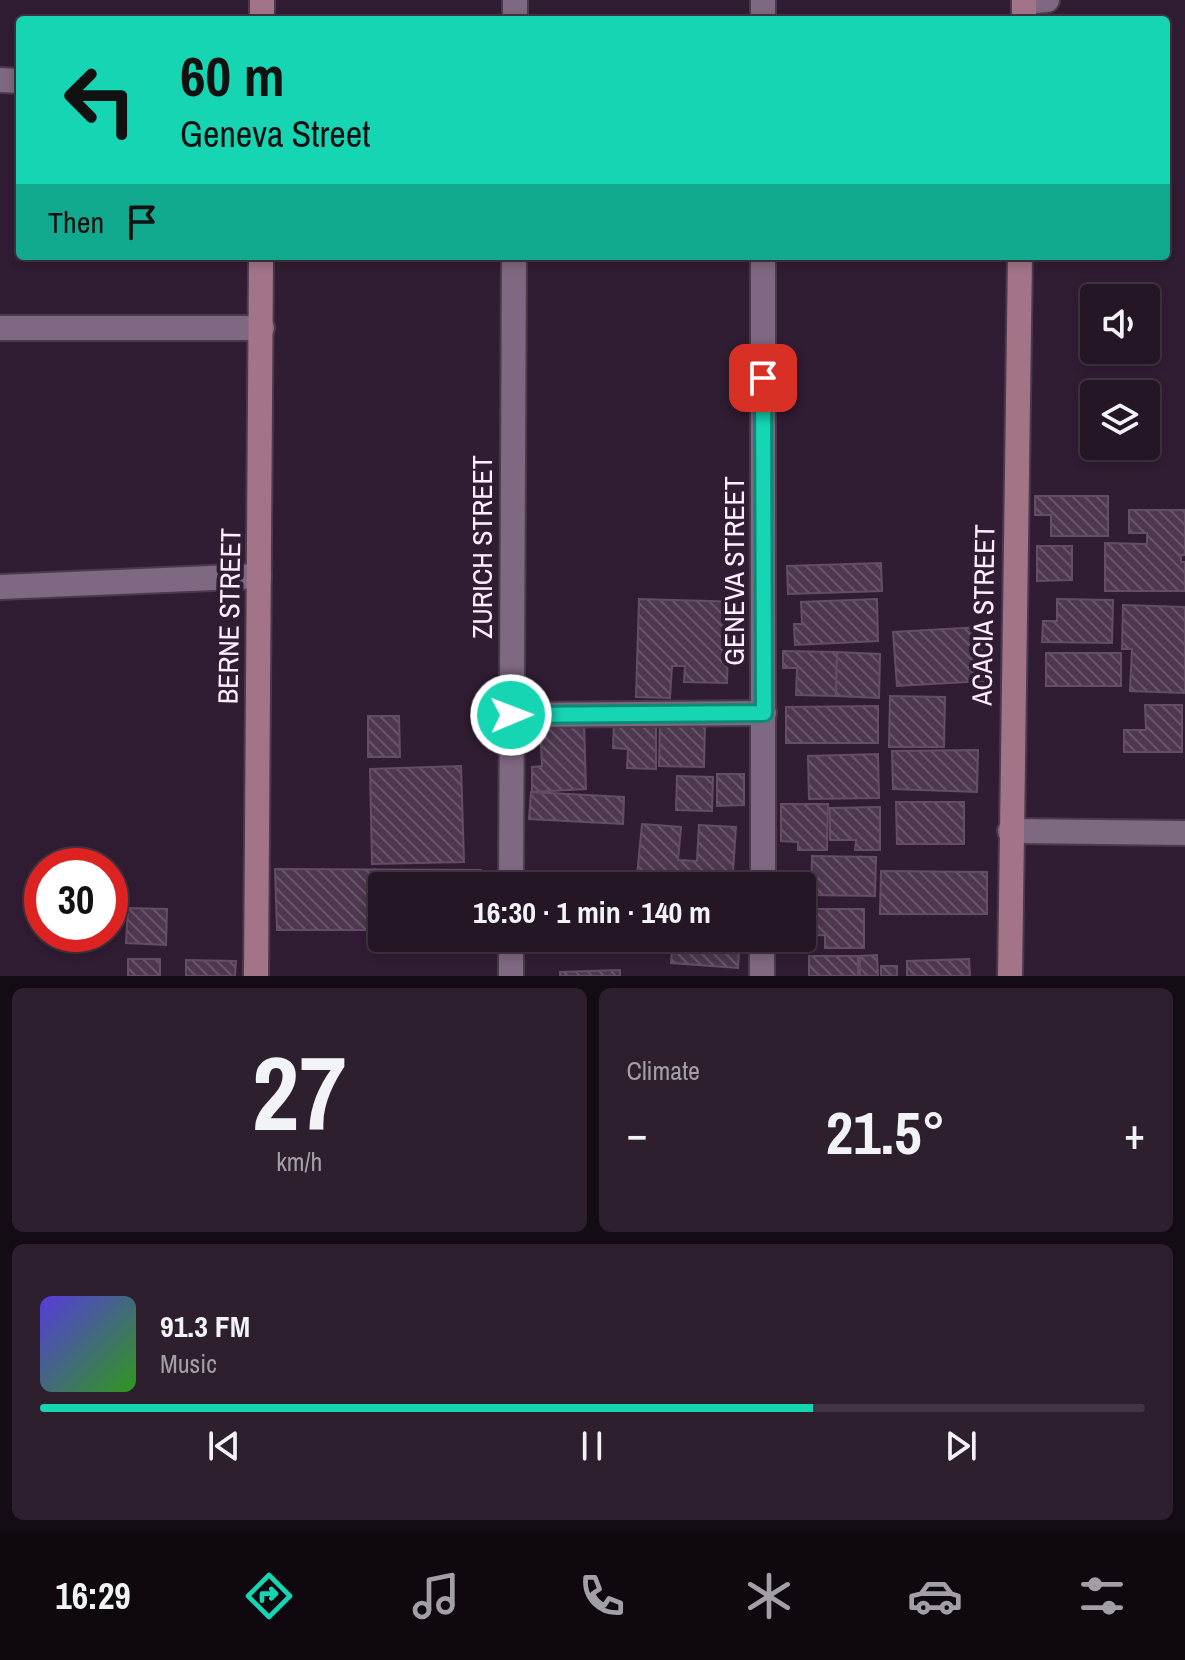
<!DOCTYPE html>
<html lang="en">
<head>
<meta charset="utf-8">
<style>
  body { margin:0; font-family:"Archivo Narrow",sans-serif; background:#2d1f2e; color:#f1f3f6; height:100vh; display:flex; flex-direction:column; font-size:30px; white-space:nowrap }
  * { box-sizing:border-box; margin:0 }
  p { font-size:26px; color:#a39fa7 }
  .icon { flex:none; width:44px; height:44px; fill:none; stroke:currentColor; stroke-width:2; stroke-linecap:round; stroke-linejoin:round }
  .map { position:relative; height:976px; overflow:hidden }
  .sheet { display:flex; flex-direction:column; gap:12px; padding:12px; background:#140c15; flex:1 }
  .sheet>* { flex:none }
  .guide { position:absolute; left:16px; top:16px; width:1154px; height:244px; border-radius:8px; box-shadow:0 4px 12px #0003,0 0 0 2px #423543; background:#16d5b3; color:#111; overflow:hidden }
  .tools { position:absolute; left:1080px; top:284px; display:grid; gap:16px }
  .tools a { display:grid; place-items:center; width:80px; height:80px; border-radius:8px; background:#251626; box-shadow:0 4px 12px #0003,0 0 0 2px #423543; font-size:40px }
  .speed { position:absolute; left:24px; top:848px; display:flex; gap:16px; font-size:40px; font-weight:700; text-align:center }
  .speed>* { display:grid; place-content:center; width:104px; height:104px; border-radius:50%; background:#251626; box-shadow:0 4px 12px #0003,0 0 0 2px #423543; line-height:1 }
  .speed .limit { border:12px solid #d22; background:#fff; color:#111 }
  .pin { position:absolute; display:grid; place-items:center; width:68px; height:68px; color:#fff; margin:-34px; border-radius:16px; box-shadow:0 4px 12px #0006 }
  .me { position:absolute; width:88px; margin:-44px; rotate:89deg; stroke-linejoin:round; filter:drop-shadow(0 0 6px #0008) }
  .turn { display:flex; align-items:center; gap:28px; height:168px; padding:0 32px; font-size:36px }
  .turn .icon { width:104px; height:104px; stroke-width:2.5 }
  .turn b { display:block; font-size:56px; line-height:68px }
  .then { display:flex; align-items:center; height:76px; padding:0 32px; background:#0003; gap:16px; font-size:30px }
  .big { font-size:60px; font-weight:700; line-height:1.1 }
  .sheet .tile { flex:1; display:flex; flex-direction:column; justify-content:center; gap:12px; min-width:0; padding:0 28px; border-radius:12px; background:#2d1f2e }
  .sheet .dial { align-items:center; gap:0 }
  .dial b { font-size:104px; line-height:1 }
  .song { display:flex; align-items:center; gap:24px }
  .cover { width:96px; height:96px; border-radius:12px; background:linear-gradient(135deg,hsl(250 70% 55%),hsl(110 70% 35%)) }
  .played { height:8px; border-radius:4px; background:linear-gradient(90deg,#16d5b3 70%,#423543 70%) }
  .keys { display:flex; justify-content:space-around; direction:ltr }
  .heat { display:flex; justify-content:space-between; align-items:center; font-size:44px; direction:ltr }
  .sheet .tiles { flex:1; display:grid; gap:12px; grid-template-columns:1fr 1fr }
  .tile:last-child { grid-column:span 2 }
  .trip { position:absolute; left:368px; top:872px; width:448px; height:80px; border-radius:8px; background:#251626; box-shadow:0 4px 12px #0003,0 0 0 2px #423543; font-weight:700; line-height:80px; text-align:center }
  .dock { display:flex; height:128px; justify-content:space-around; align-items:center; background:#0f090f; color:#a39fa7 }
  .dock .icon { width:56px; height:56px }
  .dock .selected { color:#16d5b3 }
  .dock b { font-size:36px; color:#f1f3f6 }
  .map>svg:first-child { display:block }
  .building { fill:url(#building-back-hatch); stroke:#644e66; stroke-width:2 }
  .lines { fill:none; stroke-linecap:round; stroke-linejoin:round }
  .street-casing { stroke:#4a3a4c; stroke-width:28 }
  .secondary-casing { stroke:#4a3a4c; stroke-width:28 }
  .street { stroke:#7f6881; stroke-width:24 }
  .secondary { stroke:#a37488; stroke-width:24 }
  .route-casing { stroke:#0e8a74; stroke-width:20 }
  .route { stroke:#16d5b3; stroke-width:14 }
  .labels { text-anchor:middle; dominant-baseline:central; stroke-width:8; stroke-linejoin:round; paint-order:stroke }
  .street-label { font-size:28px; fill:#fdeffe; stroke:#311d33 }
</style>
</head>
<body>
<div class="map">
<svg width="1185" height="976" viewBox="0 0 1185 976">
  <defs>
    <pattern id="building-back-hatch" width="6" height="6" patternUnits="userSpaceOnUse" patternTransform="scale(2)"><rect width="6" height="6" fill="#4d384f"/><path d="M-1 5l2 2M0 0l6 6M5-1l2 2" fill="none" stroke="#685569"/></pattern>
  </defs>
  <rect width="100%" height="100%" fill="#311d33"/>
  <g class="building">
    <polygon points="1035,496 1108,496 1108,536 1051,536 1051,515 1035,515"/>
    <polygon points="1129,510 1185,510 1185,555 1181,555 1181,562 1185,562 1185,591 1105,591 1105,543 1147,544 1147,533 1129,533"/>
    <polygon points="1037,546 1072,546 1072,580 1037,581"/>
    <polygon points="881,563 882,591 788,594 787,566"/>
    <polygon points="639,599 744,602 742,644 728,644 727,683 684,682 685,666 672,666 670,698 636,697"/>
    <polygon points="877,599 878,641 795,645 794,624 802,624 801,602"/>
    <polygon points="1057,599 1113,600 1112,643 1042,642 1043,621 1057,621"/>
    <polygon points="1123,605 1185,607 1185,693 1130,691 1132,649 1122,649"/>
    <polygon points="981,627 983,681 897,686 893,632"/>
    <polygon points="783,651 837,652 836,696 796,695 797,668 783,668"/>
    <polygon points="837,652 880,654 879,698 836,696"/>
    <rect x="1046" y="653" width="75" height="33"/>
    <polygon points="890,696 945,697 944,747 889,747"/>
    <polygon points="1145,705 1182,705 1182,752 1124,752 1124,730 1146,730"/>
    <polygon points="878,706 878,743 786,743 786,707"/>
    <polygon points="368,716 399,716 400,757 368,757"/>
    <polygon points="614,721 656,721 656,769 627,768 628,749 613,748"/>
    <polygon points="584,722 586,789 532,792 532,767 542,766 540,724"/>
    <polygon points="660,722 705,723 704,767 659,766"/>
    <polygon points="978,750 977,792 893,789 892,751"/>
    <polygon points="878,754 879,798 809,799 808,756"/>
    <polygon points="461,766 464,862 372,864 370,769"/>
    <polygon points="717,774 744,774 744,805 717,806"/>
    <polygon points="677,776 713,777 712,811 676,810"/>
    <polygon points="531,792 624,797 623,824 529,819"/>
    <polygon points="896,802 964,802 964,844 897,844"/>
    <polygon points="781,804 828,804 827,850 798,850 798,842 781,841"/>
    <polygon points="880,807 880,850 855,850 856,840 830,840 830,808"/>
    <polygon points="642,824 681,827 678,860 697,861 699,825 736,827 732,886 636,886"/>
    <polygon points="812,856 876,857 875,896 811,895"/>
    <polygon points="275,869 481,870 481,886 382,886 382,930 277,930"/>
    <polygon points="881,871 987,872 987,914 880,914"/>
    <polygon points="543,872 609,877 608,886 542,886"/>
    <polygon points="128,908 167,909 166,945 126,943"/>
    <polygon points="805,909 864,909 864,948 825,948 825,935 805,936"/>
    <polygon points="673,938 740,938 738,968 671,963"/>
    <polygon points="877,955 878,976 860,976 860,956"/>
    <rect x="809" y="956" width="49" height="20"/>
    <rect x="128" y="959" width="32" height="17"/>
    <polygon points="969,959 970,976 907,976 907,961"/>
    <polygon points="186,960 236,961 235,976 186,976"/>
    <rect x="881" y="966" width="16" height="10"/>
    <polygon points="620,970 620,976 560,976 560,972"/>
  </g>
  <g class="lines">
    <g class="street-casing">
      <g id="street">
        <polyline points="763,0 763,20"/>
        <polyline points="1024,2 1047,0"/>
        <polyline points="515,20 515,0"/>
        <polyline points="0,80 20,81"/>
        <polyline points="0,328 262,328"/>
        <polyline points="0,587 259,576"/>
        <polyline points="511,715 764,713"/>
        <polyline points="1010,831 1185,833"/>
        <polyline points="511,886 514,256"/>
        <polyline points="763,886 763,256"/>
        <polyline points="511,976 511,938"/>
        <polyline points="762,976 762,938"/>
      </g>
    </g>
    <g class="secondary-casing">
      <g id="secondary">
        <polyline points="262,20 262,0"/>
        <polyline points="1024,20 1024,0"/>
        <polyline points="256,976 261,256"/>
        <polyline points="1010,976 1020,256"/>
      </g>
    </g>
    <use href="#street" class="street"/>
    <use href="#secondary" class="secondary"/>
  </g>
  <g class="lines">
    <g class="route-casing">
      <polyline id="route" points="511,715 764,713 763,378"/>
    </g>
    <use href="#route" class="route"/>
  </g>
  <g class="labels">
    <g class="street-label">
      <text transform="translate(482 547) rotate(-90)">ZURICH STREET</text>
      <text transform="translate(734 571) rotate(-90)">GENEVA STREET</text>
      <text transform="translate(983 615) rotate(-89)">ACACIA STREET</text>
      <text transform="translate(229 616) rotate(-89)">BERNE STREET</text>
    </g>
  </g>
</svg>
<div class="tools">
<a><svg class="icon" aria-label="sound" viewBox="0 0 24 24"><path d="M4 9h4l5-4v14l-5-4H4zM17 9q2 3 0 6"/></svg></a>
<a><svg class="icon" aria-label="layers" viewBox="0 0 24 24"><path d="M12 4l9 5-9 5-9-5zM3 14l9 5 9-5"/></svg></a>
</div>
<div class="speed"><div class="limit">30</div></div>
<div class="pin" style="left:763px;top:378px;background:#d93025"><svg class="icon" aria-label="arrive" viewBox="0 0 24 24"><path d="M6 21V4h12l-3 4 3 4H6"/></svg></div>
<svg class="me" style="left:511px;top:715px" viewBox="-20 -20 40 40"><circle r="17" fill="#16d5b3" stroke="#fff" stroke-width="3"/><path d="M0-11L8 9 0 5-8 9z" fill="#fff"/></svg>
<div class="trip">16:30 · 1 min · 140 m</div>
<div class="guide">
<div class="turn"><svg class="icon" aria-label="left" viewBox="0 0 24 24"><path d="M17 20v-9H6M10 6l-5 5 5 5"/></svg><div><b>60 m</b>Geneva Street</div></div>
<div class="then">Then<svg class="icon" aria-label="arrive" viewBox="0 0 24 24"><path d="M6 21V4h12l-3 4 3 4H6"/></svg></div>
</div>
</div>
<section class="sheet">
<div class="tiles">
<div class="tile dial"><b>27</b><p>km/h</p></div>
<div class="tile"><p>Climate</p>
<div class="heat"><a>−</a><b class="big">21.5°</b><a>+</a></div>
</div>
<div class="tile">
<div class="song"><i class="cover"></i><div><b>91.3 FM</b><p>Music</p></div></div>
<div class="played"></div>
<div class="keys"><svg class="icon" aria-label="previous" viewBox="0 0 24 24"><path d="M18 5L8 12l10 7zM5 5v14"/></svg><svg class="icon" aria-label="pause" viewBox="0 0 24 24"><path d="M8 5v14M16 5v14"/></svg><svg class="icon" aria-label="next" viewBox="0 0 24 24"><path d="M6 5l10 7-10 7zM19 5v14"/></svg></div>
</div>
</div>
</section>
<nav class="dock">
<b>16:29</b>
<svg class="icon selected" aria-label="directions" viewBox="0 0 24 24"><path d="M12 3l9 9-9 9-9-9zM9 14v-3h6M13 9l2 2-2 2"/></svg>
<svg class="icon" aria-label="music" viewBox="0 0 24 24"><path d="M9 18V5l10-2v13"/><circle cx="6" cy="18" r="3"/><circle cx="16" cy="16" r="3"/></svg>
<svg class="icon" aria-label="phone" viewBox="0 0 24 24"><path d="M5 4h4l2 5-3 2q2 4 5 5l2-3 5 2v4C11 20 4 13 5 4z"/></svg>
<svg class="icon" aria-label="climate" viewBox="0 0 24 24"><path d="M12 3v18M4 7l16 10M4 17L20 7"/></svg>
<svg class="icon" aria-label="car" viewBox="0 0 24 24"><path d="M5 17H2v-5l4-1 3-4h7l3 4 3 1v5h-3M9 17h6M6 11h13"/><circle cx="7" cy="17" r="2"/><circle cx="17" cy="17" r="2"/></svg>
<svg class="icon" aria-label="filters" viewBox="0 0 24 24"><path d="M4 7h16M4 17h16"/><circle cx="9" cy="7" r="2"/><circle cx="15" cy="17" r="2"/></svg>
</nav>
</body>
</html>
